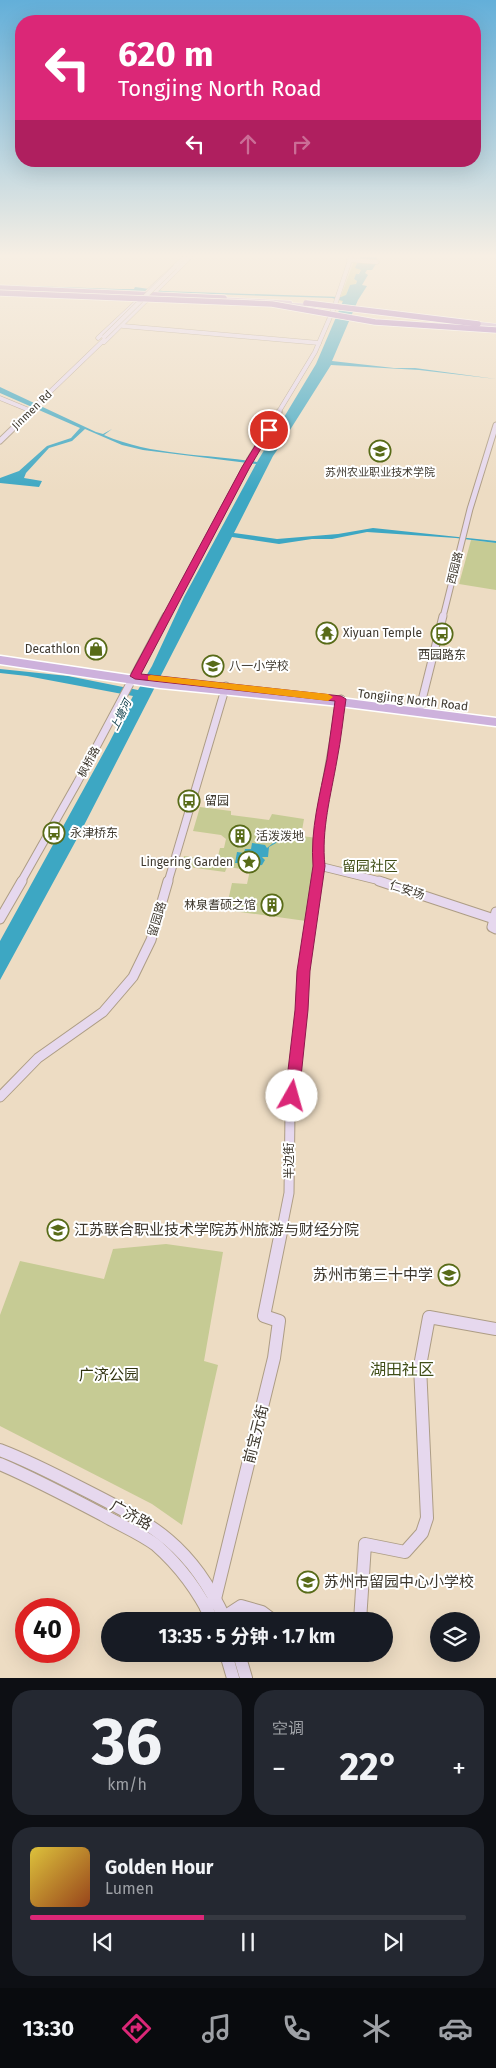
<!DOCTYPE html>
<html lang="zh">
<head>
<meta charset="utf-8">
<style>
  body { margin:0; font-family:"Fira Sans","Noto Sans SC",sans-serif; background:#242831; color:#f1f3f6; height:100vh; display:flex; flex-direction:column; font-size:19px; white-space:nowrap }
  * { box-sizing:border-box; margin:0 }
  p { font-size:16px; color:#9ea1a6 }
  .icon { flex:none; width:28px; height:28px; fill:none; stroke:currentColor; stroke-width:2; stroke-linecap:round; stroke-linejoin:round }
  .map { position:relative; height:1678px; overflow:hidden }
  .drawer { display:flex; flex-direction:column; gap:12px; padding:12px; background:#0d0f14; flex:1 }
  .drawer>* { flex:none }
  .hud { position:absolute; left:15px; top:15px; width:466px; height:152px; border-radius:20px; box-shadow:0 5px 20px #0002; background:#db2777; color:#fff; overflow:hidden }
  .controls { position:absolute; left:430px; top:1612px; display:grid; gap:10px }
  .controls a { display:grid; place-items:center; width:50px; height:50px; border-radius:50%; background:#171b24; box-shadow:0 5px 20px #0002; font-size:25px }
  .speed { position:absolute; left:15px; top:1598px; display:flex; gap:10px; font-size:25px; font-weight:700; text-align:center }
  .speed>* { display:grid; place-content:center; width:65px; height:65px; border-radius:50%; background:#171b24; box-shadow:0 5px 20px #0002; line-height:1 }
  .speed .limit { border:8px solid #d22; background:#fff; color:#111 }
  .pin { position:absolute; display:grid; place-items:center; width:42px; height:42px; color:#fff; margin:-21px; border:2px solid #fff; border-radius:50%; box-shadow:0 1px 5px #0007 }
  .me { position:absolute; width:55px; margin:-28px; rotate:7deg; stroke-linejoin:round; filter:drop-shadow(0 0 4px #0008) }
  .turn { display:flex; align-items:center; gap:18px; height:105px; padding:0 20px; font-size:22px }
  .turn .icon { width:65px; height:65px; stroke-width:2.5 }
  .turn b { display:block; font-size:35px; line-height:42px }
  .lanes { display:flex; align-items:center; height:48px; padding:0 20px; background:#0003; justify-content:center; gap:25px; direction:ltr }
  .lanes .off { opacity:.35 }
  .big { font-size:38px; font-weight:700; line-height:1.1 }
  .drawer .card { flex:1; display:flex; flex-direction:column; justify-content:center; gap:8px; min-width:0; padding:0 18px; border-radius:20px; background:#242831 }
  .drawer .dial { align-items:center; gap:0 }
  .dial b { font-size:65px; line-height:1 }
  .song { display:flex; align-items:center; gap:15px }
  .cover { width:60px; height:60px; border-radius:8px; background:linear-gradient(135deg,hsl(50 70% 55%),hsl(20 70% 35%)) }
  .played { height:5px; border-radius:2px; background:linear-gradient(90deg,#db2777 40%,#363941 40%) }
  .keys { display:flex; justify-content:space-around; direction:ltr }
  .heat { display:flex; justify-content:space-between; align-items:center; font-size:28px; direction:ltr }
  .drawer .tiles { flex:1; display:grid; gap:12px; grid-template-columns:1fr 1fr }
  .card:last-child { grid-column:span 2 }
  .trip { position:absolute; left:101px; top:1612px; width:292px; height:50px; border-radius:25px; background:#171b24; box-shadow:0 5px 20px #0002; font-weight:700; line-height:50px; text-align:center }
  .tab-bar { display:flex; height:80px; justify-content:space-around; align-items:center; background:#090b0e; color:#9ea1a6 }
  .tab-bar .icon { width:35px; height:35px }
  .tab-bar .on { color:#db2777 }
  .tab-bar b { font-size:22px; color:#f1f3f6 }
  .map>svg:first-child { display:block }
  .green { fill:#c6cb94 }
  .water { fill:#3da7c3 }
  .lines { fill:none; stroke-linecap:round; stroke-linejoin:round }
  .secondary-far4-casing { stroke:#ad9d85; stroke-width:5 }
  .secondary-far3-casing { stroke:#ad9d85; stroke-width:7 }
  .secondary-far2-casing { stroke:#ad9d85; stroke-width:9 }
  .secondary-far1-casing { stroke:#ad9d85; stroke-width:11 }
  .secondary-casing { stroke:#ad9d85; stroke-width:14 }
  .primary-far1-casing { stroke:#fff; stroke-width:5.5 }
  .primary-casing { stroke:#fff; stroke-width:11 }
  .highway-casing { stroke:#fff; stroke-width:7 }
  .secondary-far4 { stroke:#e6d8ee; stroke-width:4 }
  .secondary-far3 { stroke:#e6d8ee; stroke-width:5 }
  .secondary-far2 { stroke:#e6d8ee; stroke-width:7 }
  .secondary-far1 { stroke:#e6d8ee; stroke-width:9 }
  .secondary { stroke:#e6d8ee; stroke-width:12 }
  .primary-far1 { stroke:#cdb1dc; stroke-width:4.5 }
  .primary { stroke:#cdb1dc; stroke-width:8 }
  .highway { stroke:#ab7dc5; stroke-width:5.5 }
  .secondary-bridge-casing { stroke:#ad9d85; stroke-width:5; stroke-linecap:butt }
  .highway-bridge-casing { stroke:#fff; stroke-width:7; stroke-linecap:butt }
  .secondary-bridge { stroke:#e6d8ee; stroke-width:4 }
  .highway-bridge { stroke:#ab7dc5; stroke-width:5.5 }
  .route { fill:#db2777; stroke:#8e194d }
  .slow { fill:#f59e0b }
  .labels { text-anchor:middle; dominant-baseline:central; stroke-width:4; stroke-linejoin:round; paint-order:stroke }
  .far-street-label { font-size:11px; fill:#3e382e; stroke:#fff }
  .far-poi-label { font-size:11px; fill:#3e382e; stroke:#fff }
  .far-water-label { font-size:11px; font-style:italic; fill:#093a46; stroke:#fff }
  .poi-label { font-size:12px; fill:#3e382e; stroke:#fff; text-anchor:start }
  .street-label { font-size:12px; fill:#3e382e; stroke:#fff }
  .neighbourhood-label { font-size:14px; fill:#404e17; stroke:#fff }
  .near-poi-label { font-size:15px; fill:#3e382e; stroke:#fff; text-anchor:start }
  .near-park-label { font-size:15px; fill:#30320f; stroke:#fff }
  .near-street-label { font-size:15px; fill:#3e382e; stroke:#fff }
  .near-neighbourhood-label { font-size:16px; fill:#404e17; stroke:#fff }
</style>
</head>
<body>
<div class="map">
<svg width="496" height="1678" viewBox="0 0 496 1678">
  <rect width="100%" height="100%" fill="#eddcc3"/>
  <g class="green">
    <polygon points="354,261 358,261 356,268 361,270 354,279 357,281 355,285 350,285 343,302 339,301"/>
    <polygon points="471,540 496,543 496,590 459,584"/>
    <polygon points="200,807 231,811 231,815 269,820 272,814 304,819 301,836 318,838 306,921 226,910 232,883 247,884 250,870 227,867 225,872 181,866 184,856 217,860 220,848 224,848 226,839 221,835 193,831"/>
    <polygon points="166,1244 223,1252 204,1361 218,1365 182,1525 152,1504 0,1426 0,1315 20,1261 104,1279 113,1249"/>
  </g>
  <g class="water">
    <path d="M360 257H377L376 264 372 270H367L365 273 368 275 362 285 367 286 358 300 332 361 394 368H415L496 379 419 370 331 365 283 441 285 444 280 446 273 456 234 533 277 539 338 534 373 528 496 541V543L456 538 367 532 332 539H312L279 544 232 537 79 835 0 980V941L109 743 133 696 27 676 0 673V669L68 676 138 690 152 666 184 597 256 464 143 450 122 445 85 429 72 441 49 448 26 473 24 478 42 481 39 487 0 483V478L19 471 47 446 71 438 80 428 0 393V387L96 432 103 434 112 429 104 435C152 456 207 454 257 462L316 364 343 301 332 298 0 287V285L119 289H134L135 287 163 291 341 297 346 295 350 285 356 284 357 281 354 279 356 274H359L361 270 355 268Z"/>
    <polygon points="278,839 276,843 269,847 268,857 262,857 265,860 262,865 256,866 252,864 253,860 252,858 248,858 245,863 235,863 237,852 244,853 245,849 251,849 252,843 265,845 267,848"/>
  </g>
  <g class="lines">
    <g class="secondary-far4-casing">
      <g id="secondary-far4">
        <polyline points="349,260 377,262"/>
        <polyline points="123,326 319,343"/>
        <polyline points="98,338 185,257"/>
        <polyline points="104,342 190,257"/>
        <polyline points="0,398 29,410"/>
        <polyline points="28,413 107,337"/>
        <polyline points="278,413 315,352 334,308 351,257"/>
      </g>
    </g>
    <g class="secondary-far3-casing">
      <g id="secondary-far3">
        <polyline points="0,441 30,412"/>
        <polyline points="166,617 250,459 279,412"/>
        <polyline points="443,617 470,509 496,425"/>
      </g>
    </g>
    <g class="secondary-far2-casing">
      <g id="secondary-far2">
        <polyline points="419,712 443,616"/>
        <polyline points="319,866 384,882"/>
        <polyline points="21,882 77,783 166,616"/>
        <polyline points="168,882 226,686"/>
        <polyline points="317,882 321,812 341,699"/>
      </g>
    </g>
    <g class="secondary-far1-casing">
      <g id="secondary-far1">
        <polyline points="379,881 494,919"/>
        <polyline points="496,912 492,927 496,929"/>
        <polyline points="0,919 22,881"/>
        <polyline points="0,1097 38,1058 103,1012 133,977 151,940 168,881"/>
        <polyline points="282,1228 289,1193 290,1113 302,1010 303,971 317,881"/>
      </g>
    </g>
    <g class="secondary-casing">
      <g id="secondary">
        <path d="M0 1450C29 1461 56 1475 83 1489 156 1526 190 1544 226 1621"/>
        <path d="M0 1464C35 1479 69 1497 103 1515 120 1525 140 1533 156 1545 180 1566 199 1592 213 1621"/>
        <polyline points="206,1608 215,1599 274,1358 279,1321 264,1316 282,1227"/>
        <polyline points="218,1621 241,1606 262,1612 274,1621"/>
        <polyline points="360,1621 365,1544 405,1552 422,1533 427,1518 420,1366 429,1317 496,1329"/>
        <polyline points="226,1654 233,1678"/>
        <polyline points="239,1654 246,1678"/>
      </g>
    </g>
    <g class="primary-far1-casing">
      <g id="primary-far1">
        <polyline points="215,299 290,303"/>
        <polyline points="283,305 315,306"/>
        <polyline points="469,323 496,326"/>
      </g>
    </g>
    <g class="primary-casing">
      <polyline id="primary" points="0,660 161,684 340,702 496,722"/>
    </g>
    <g class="highway-casing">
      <polyline id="highway" points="0,288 224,298"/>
    </g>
    <use href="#secondary-far4" class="secondary-far4"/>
    <use href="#secondary-far3" class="secondary-far3"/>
    <use href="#secondary-far2" class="secondary-far2"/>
    <use href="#secondary-far1" class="secondary-far1"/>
    <use href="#secondary" class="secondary"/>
    <use href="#primary-far1" class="primary-far1"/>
    <use href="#primary" class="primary"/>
    <use href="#highway" class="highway"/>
    <g class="secondary-bridge-casing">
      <polyline id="secondary-bridge" points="104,337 175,267"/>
    </g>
    <g class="highway-bridge-casing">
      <g id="highway-bridge">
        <polyline points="0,293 272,304 375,322 496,330"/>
        <polyline points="306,303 478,324"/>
      </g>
    </g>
    <use href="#secondary-bridge" class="secondary-bridge"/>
    <use href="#highway-bridge" class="highway-bridge"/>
  </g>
  <linearGradient id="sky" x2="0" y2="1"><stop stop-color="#63afd9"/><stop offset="0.52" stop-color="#f7efe4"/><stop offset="1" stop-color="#f7efe4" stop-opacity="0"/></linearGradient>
  <rect width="496" height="492" fill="url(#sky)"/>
  <path class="route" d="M266 428 272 430 250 467 141 674 341 696 346 699C343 719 341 740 337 760 331 795 321 830 325 866L310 971 308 1010 299 1096 297 1100 292 1102 287 1100 285 1096 295 1010 297 971 313 866C310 830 320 794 327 759 330 740 332 720 335 701L135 679 130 676 242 467Z"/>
  <polygon class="slow" points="151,675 328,694 333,697 328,701 148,680 148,676"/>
  <defs>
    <g id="university-ring" transform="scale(1.125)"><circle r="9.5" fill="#fff" stroke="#586b18" stroke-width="1.5"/><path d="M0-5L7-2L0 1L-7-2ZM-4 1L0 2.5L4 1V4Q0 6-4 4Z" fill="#586b18"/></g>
    <g id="temple-ring" transform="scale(1.125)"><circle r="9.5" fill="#fff" stroke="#586b18" stroke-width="1.5"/><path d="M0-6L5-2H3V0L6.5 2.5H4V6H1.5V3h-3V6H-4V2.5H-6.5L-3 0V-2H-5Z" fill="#586b18"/></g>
    <g id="bus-ring" transform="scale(1.125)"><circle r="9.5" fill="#fff" stroke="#586b18" stroke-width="1.5"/><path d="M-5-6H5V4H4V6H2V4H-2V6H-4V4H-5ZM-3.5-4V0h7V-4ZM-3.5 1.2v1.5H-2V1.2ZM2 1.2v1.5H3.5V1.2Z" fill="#586b18"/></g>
    <g id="shop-ring" transform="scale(1.125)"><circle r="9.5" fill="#fff" stroke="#586b18" stroke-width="1.5"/><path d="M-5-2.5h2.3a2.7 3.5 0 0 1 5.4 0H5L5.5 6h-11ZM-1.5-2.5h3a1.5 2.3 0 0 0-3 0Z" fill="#586b18"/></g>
    <g id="school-ring" transform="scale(1.125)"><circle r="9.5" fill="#fff" stroke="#586b18" stroke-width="1.5"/><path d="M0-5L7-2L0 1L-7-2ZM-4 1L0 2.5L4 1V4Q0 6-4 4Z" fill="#586b18"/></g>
    <g id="building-ring" transform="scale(1.125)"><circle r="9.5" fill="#fff" stroke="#586b18" stroke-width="1.5"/><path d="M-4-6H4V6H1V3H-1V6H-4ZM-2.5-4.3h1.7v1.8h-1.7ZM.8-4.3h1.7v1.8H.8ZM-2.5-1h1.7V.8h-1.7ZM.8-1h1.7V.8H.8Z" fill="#586b18"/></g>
    <g id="sight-ring" transform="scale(1.125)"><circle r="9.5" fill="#fff" stroke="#586b18" stroke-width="1.5"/><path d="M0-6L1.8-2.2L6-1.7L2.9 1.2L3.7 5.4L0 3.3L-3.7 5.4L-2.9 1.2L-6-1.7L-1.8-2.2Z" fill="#586b18"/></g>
  </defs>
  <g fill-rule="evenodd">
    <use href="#university-ring" x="380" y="451"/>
    <use href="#temple-ring" x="327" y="633"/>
    <use href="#bus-ring" x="442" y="634"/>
    <use href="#shop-ring" x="96" y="649"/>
    <use href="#school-ring" x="213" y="666"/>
    <use href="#bus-ring" x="189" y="801"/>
    <use href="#bus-ring" x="54" y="833"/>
    <use href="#building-ring" x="240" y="836"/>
    <use href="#sight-ring" x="249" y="862"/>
    <use href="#building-ring" x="272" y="905"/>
    <use href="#university-ring" x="58" y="1230"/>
    <use href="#school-ring" x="449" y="1275"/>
    <use href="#school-ring" x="308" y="1582"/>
  </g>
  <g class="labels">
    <g class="far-street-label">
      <text transform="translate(32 410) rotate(-44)">Jinmen Rd</text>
      <text transform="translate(455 568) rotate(-76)">西园路</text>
      <text transform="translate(89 762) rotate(-62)">枫桥路</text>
    </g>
    <g class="far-poi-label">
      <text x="380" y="472">苏州农业职业技术学院</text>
    </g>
    <g class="far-water-label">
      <text transform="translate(121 715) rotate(-63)">上塘河</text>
    </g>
    <g class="poi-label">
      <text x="343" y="633">Xiyuan Temple</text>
      <text x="80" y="649" text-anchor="end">Decathlon</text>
      <text x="442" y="655" text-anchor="middle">西园路东</text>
      <text x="229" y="666">八一小学校</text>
      <text x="205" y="801">留园</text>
      <text x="70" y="833">永津桥东</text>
      <text x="256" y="836">活泼泼地</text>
      <text x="233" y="862" text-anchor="end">Lingering Garden</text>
      <text x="256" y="905" text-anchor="end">林泉耆硕之馆</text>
    </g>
    <g class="street-label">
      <text transform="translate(413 700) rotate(7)">Tongjing North Road</text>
      <text transform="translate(407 890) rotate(18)">仁安场</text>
      <text transform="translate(157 919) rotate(-73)">留园路</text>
      <text transform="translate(289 1161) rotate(-90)">半边街</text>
    </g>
    <g class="neighbourhood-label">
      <text x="370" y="866">留园社区</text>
    </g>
    <g class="near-poi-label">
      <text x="74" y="1230">江苏联合职业技术学院苏州旅游与财经分院</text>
      <text x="433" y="1275" text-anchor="end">苏州市第三十中学</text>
      <text x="324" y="1582">苏州市留园中心小学校</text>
    </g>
    <g class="near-park-label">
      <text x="109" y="1375">广济公园</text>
    </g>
    <g class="near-street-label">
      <text transform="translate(256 1434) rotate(-76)">前宝元街</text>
      <text transform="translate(131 1515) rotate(29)">广济路</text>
    </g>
    <g class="near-neighbourhood-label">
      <text x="402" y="1369">湖田社区</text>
    </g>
  </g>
</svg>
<div class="controls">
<a><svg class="icon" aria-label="layers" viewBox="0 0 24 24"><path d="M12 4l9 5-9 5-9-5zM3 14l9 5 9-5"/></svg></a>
</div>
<div class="speed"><div class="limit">40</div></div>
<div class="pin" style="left:269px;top:430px;background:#d93025"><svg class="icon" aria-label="arrive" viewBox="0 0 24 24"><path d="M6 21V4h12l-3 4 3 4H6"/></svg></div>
<svg class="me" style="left:292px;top:1096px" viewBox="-20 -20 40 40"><circle r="19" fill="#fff"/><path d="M0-13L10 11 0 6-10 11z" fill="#db2777"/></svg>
<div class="trip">13:35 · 5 分钟 · 1.7 km</div>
<div class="hud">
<div class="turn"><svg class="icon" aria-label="left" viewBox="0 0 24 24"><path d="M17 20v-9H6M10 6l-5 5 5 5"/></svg><div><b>620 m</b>Tongjing North Road</div></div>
<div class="lanes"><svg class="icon" aria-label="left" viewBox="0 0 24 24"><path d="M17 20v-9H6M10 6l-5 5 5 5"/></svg><svg class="icon off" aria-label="ahead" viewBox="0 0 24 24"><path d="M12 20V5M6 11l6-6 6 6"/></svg><svg class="icon off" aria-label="right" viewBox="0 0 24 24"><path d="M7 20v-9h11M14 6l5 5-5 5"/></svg></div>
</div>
</div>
<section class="drawer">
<div class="tiles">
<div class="card dial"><b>36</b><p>km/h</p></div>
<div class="card"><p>空调</p>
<div class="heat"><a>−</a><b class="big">22°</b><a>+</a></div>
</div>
<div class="card">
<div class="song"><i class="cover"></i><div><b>Golden Hour</b><p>Lumen</p></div></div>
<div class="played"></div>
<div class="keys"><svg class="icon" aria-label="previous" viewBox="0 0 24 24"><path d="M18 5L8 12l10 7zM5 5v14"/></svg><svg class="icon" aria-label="pause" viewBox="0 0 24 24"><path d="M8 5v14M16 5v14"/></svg><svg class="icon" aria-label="next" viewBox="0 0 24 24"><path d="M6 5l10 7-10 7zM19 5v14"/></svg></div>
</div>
</div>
</section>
<nav class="tab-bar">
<b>13:30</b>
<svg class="icon on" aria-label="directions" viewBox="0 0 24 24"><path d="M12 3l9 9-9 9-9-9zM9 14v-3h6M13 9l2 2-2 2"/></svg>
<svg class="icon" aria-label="music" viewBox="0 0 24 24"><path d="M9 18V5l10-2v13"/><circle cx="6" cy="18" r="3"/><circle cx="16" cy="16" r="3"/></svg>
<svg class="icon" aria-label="phone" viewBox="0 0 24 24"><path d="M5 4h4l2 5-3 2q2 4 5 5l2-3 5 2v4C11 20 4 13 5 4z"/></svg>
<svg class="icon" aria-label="climate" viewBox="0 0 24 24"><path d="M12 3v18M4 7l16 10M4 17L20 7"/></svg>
<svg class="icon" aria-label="car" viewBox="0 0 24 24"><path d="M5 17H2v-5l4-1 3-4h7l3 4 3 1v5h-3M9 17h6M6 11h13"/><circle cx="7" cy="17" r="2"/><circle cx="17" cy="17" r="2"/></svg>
</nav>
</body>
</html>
